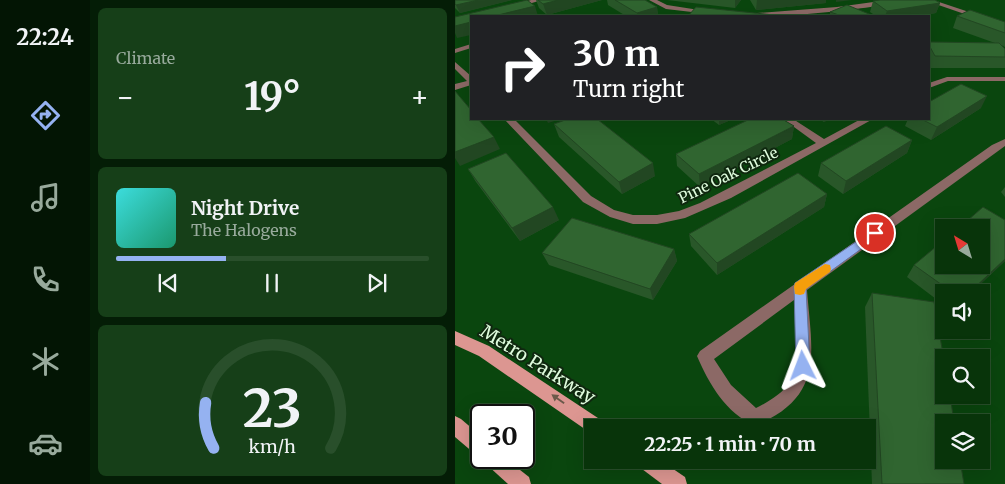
<!DOCTYPE html>
<html lang="en">
<head>
<meta charset="utf-8">
<style>
  body { margin:0; font-family:Merriweather,serif; background:#163f18; color:#f1f3f6; height:100vh; display:flex; flex-direction:column; font-size:19px; white-space:nowrap }
  * { box-sizing:border-box; margin:0 }
  p { font-size:16px; color:#98aa9c }
  .icon { flex:none; width:28px; height:28px; fill:none; stroke:currentColor; stroke-width:2; stroke-linecap:round; stroke-linejoin:round }
  .map { position:relative; flex:1; overflow:hidden }
  .details { display:flex; flex-direction:column; gap:8px; padding:8px; background:#041d06; width:365px }
  .details>* { flex:none }
  .banner { position:absolute; left:15px; top:15px; width:460px; height:105px; border-radius:0px; box-shadow:0 5px 20px #0002,0 0 0 1px #294f2b; background:#202124; color:#fff; overflow:hidden }
  .needle { width:32px; rotate:322deg }
  .buttons { position:absolute; left:480px; top:219px; display:grid; gap:10px }
  .buttons a { display:grid; place-items:center; width:55px; height:55px; border-radius:0px; background:#08340a; box-shadow:0 5px 20px #0002,0 0 0 1px #294f2b; font-size:25px }
  .speed { position:absolute; left:15px; top:404px; display:flex; gap:10px; font-size:25px; font-weight:700; text-align:center }
  .speed>* { display:grid; place-content:center; width:65px; height:65px; border-radius:50%; background:#08340a; box-shadow:0 5px 20px #0002,0 0 0 1px #294f2b; line-height:1 }
  .speed .limit { border:2px solid #111; border-radius:8px; background:#fff; color:#111 }
  .pin { position:absolute; display:grid; place-items:center; width:42px; height:42px; color:#fff; margin:-21px; border:2px solid #fff; border-radius:50%; box-shadow:0 1px 5px #0007 }
  .me { position:absolute; width:55px; margin:-28px; rotate:357deg; stroke-linejoin:round; filter:drop-shadow(0 0 4px #0008) }
  .turn { display:flex; align-items:center; gap:18px; height:105px; padding:0 20px; font-size:22px }
  .turn .icon { width:65px; height:65px; stroke-width:2.5 }
  .turn b { display:block; font-size:35px; line-height:42px }
  .big { font-size:38px; font-weight:700; line-height:1.1 }
  .details .widget { flex:1; display:flex; flex-direction:column; justify-content:center; gap:8px; min-width:0; padding:0 18px; border-radius:8px; background:#163f18 }
  .details .dial { align-items:center; gap:0 }
  .dial svg { height:130px; overflow:visible; fill:none; stroke:#294f2b; stroke-width:7; stroke-linecap:round; text-anchor:middle }
  .dial text { fill:#f1f3f6; stroke:none }
  .song { display:flex; align-items:center; gap:15px }
  .cover { width:60px; height:60px; border-radius:8px; background:linear-gradient(135deg,hsl(180 70% 55%),hsl(160 70% 35%)) }
  .played { height:5px; border-radius:2px; background:linear-gradient(90deg,#95b2f1 35%,#294f2b 35%) }
  .keys { display:flex; justify-content:space-around; direction:ltr }
  .heat { display:flex; justify-content:space-between; align-items:center; font-size:28px; direction:ltr }
  .trip { position:absolute; left:129px; top:419px; width:292px; height:50px; border-radius:0px; background:#08340a; box-shadow:0 5px 20px #0002,0 0 0 1px #294f2b; font-weight:700; line-height:50px; text-align:center }
  main { display:flex; flex:1; min-height:0 }
  .tab-bar { display:flex; flex-direction:column; width:90px; justify-content:space-around; align-items:center; background:#031504; color:#98aa9c }
  .tab-bar .icon { width:35px; height:35px }
  .tab-bar .selected { color:#95b2f1 }
  .tab-bar b { font-size:22px; color:#f1f3f6 }
  .map>svg:first-child { display:block }
  .lines { fill:none; stroke-linecap:round; stroke-linejoin:round }
  .minor { fill:#8c6966; fill-rule:evenodd }
  .major { fill:#dc9691; fill-rule:evenodd }
  .wall { fill:#295729 }
  .shaded-wall { fill:#224722 }
  .building { fill:#306530; stroke:#224722 }
  .oneway { fill:#6b594a }
  .route { fill:#95b2f1; stroke:#61749d }
  .slow { fill:#f59e0b }
  .labels { text-anchor:middle; dominant-baseline:central; stroke-width:4; stroke-linejoin:round; paint-order:stroke }
  .street-label { font-size:15px; fill:#dffcdd; stroke:#0f270f }
  .near-street-label { font-size:18px; fill:#dffcdd; stroke:#0f270f }
</style>
</head>
<body>
<main>
<nav class="tab-bar">
<b>22:24</b>
<svg class="icon selected" aria-label="directions" viewBox="0 0 24 24"><path d="M12 3l9 9-9 9-9-9zM9 14v-3h6M13 9l2 2-2 2"/></svg>
<svg class="icon" aria-label="music" viewBox="0 0 24 24"><path d="M9 18V5l10-2v13"/><circle cx="6" cy="18" r="3"/><circle cx="16" cy="16" r="3"/></svg>
<svg class="icon" aria-label="phone" viewBox="0 0 24 24"><path d="M5 4h4l2 5-3 2q2 4 5 5l2-3 5 2v4C11 20 4 13 5 4z"/></svg>
<svg class="icon" aria-label="climate" viewBox="0 0 24 24"><path d="M12 3v18M4 7l16 10M4 17L20 7"/></svg>
<svg class="icon" aria-label="car" viewBox="0 0 24 24"><path d="M5 17H2v-5l4-1 3-4h7l3 4 3 1v5h-3M9 17h6M6 11h13"/><circle cx="7" cy="17" r="2"/><circle cx="17" cy="17" r="2"/></svg>
</nav>
<section class="details">
<div class="widget"><p>Climate</p>
<div class="heat"><a>−</a><b class="big">19°</b><a>+</a></div>
</div>
<div class="widget">
<div class="song"><i class="cover"></i><div><b>Night Drive</b><p>The Halogens</p></div></div>
<div class="played"></div>
<div class="keys"><svg class="icon" aria-label="previous" viewBox="0 0 24 24"><path d="M18 5L8 12l10 7zM5 5v14"/></svg><svg class="icon" aria-label="pause" viewBox="0 0 24 24"><path d="M8 5v14M16 5v14"/></svg><svg class="icon" aria-label="next" viewBox="0 0 24 24"><path d="M6 5l10 7-10 7zM19 5v14"/></svg></div>
</div>
<div class="widget dial"><svg viewBox="0 0 100 80">
<path d="M14 69A42 42 0 1 1 86 69"/>
<path d="M14 69A42 42 0 0 1 9 41" stroke="#95b2f1"/>
<text x="50" y="56" font-size="32" font-weight="700">23</text>
<text x="50" y="72" font-size="11">km/h</text>
</svg></div>
</section>
<div class="map">
<svg width="550" height="484" viewBox="0 0 550 484">
  <rect width="100%" height="100%" fill="#0a460e"/>
  <g class="lines">
    <g class="minor">
      <polygon points="76,0 87,0 60,8 57,6"/>
      <polygon points="194,0 202,0 212,5 257,12 254,14 211,9"/>
      <path d="M433 0H449C437 7 312 20 299 15L302 13 382 7Z"/>
      <polygon points="469,0 478,0 550,24 550,28"/>
      <polygon points="16,44 16,48 0,53 0,49"/>
      <polygon points="0,62 16,76 16,85 0,90 0,84 12,81 0,69"/>
      <polygon points="492,77 550,77 550,81 493,81 474,88 474,83"/>
      <polygon points="49,119 59,119 136,196 159,210 178,215 202,215 224,211 245,203 361,143 328,119 338,119 369,139 406,119 418,119 276,198 230,218 202,224 178,224 155,217 128,202"/>
      <path d="M550 139V146L352 290C357 354 370 396 300 426 271 413 254 384 242 356L245 351 537 145ZM339 300C340 320 346 365 335 382 327 394 313 402 301 408L276 385 259 359Z"/>
    </g>
    <g class="major">
      <polygon points="0,331 34,346 149,422 151,428 138,428 137,434 24,356 0,345"/>
      <polygon points="0,416 6,419 26,436 26,457 20,454 0,437"/>
      <polygon points="28,458 50,458 74,477 76,484 53,484 31,464"/>
      <polygon points="180,460 205,460 230,477 232,484 207,484 183,466"/>
    </g>
  </g>
  <g class="wall">
    <polygon points="0,0 57,0 5,13 0,8"/>
    <polygon points="81,0 147,0 92,15 84,8"/>
    <polygon points="152,0 190,0 202,7 203,16 171,16 153,5"/>
    <polygon points="212,0 286,0 280,8"/>
    <polygon points="295,0 371,0 371,3 301,10"/>
    <polygon points="418,1 485,3 481,13 463,16 421,16 415,12"/>
    <polygon points="375,12 419,16 375,16"/>
    <polygon points="502,16 550,22 550,47 547,45 550,49 550,68 476,68 474,64 474,42 540,43 498,28"/>
    <polygon points="526,108 476,140 450,126 453,119 474,119"/>
    <polygon points="256,119 278,119 264,125"/>
    <polygon points="364,119 375,119 369,122"/>
    <polygon points="99,124 200,176 167,194 104,137"/>
    <polygon points="339,126 337,139 245,187 222,166 221,154"/>
    <polygon points="457,140 452,153 388,194 363,176 366,163"/>
    <polygon points="13,169 104,220 65,241 21,182"/>
    <polygon points="550,187 550,197 546,192"/>
    <polygon points="372,194 369,207 262,275 236,246 234,234"/>
    <polygon points="550,220 550,261 517,292 489,292 489,305 452,277 459,265"/>
    <polygon points="219,249 222,261 198,300 94,265 87,253"/>
    <polygon points="417,293 509,484 417,484 410,307"/>
  </g>
  <g class="shaded-wall">
    <polygon points="23,0 57,0 5,13 1,5"/>
    <polygon points="103,0 147,0 92,15 88,4"/>
    <polygon points="280,0 286,0 280,8"/>
    <polygon points="302,0 371,0 371,3 301,10"/>
    <polygon points="381,0 397,0 381,2"/>
    <polygon points="485,3 481,13 463,16 430,16 432,11"/>
    <polygon points="80,6 83,16 39,16"/>
    <polygon points="202,7 203,16 182,16 182,13"/>
    <polygon points="16,22 16,35 2,38 0,33 0,26"/>
    <polygon points="532,96 526,108 476,140 482,127"/>
    <polygon points="91,119 106,119 93,123"/>
    <polygon points="264,119 278,119 264,125"/>
    <polygon points="370,119 375,119 369,122"/>
    <polygon points="339,126 337,139 245,187 244,174"/>
    <polygon points="39,137 45,149 5,166 0,158 0,152"/>
    <polygon points="457,140 452,153 388,194 391,181"/>
    <polygon points="198,163 200,176 167,194 164,182"/>
    <polygon points="372,194 369,207 262,275 262,263"/>
    <polygon points="98,207 104,220 65,241 57,228"/>
    <polygon points="219,249 222,261 198,300 195,289"/>
    <polygon points="550,259 550,261 517,292 515,292"/>
  </g>
  <g class="building">
    <polygon points="0,0 23,0 1,5 0,4"/>
    <polygon points="72,0 80,6 39,16 16,16 16,22 0,26 0,17"/>
    <polygon points="83,0 103,0 88,4"/>
    <polygon points="160,0 190,0 202,7 182,13"/>
    <polygon points="425,0 480,0 485,3 432,11 418,1"/>
    <polygon points="392,5 419,16 387,16 375,12"/>
    <polygon points="241,7 319,15 319,16 233,16"/>
    <polygon points="515,10 550,22 550,33 502,16"/>
    <polygon points="474,42 544,43 550,49 550,57 480,56 474,45"/>
    <polygon points="506,84 532,96 482,127 466,119 474,119 474,102"/>
    <polygon points="0,91 16,110 16,119 23,119 39,137 0,152"/>
    <polygon points="113,119 142,119 198,163 164,182 99,124"/>
    <polygon points="295,119 327,119 339,126 244,174 221,154"/>
    <polygon points="431,126 457,140 391,181 366,163"/>
    <polygon points="51,153 98,207 57,228 13,169"/>
    <polygon points="343,173 372,194 262,263 234,234"/>
    <polygon points="528,207 550,220 550,259 515,292 497,292 459,265 489,240 489,265 526,265 526,228 504,228"/>
    <polygon points="117,218 219,249 195,289 87,253"/>
    <polygon points="417,293 479,302 489,360 489,395 495,395 499,422 489,422 489,460 505,460 509,484 427,484"/>
  </g>
  <defs><path id="oneway-solid" d="M-6-.8H1V-3.2L6.5 0L1 3.2V.8H-6Z" transform="scale(1.25)"/></defs>
  <use class="oneway" href="#oneway-solid" transform="translate(103 399) rotate(-145)"/>
  <polygon class="route" points="420,229 424,230 426,233 424,236 351,289 355,366 353,371 348,373 343,371 341,366 339,287 340,283"/>
  <polygon class="slow" points="370,264 375,265 376,269 375,272 351,289 349,294 345,295 340,294 339,287 340,283"/>
  <g class="labels">
    <g class="street-label">
      <text transform="translate(273 175) rotate(-26)">Pine Oak Circle</text>
    </g>
    <g class="near-street-label">
      <text transform="translate(83 364) rotate(32)">Metro Parkway</text>
    </g>
  </g>
</svg>
<div class="buttons">
<a><svg class="needle" viewBox="-14 -14 28 28"><path d="M0-13l5 13h-10z" fill="#e53935"/><path d="M0 13l5-13h-10z" fill="#98aa9c"/></svg></a>
<a><svg class="icon" aria-label="sound" viewBox="0 0 24 24"><path d="M4 9h4l5-4v14l-5-4H4zM17 9q2 3 0 6"/></svg></a>
<a><svg class="icon" aria-label="search" viewBox="0 0 24 24"><circle cx="10" cy="10" r="6"/><path d="M15 15l6 6"/></svg></a>
<a><svg class="icon" aria-label="layers" viewBox="0 0 24 24"><path d="M12 4l9 5-9 5-9-5zM3 14l9 5 9-5"/></svg></a>
</div>
<div class="speed"><div class="limit">30</div></div>
<div class="pin" style="left:420px;top:233px;background:#d93025"><svg class="icon" aria-label="arrive" viewBox="0 0 24 24"><path d="M6 21V4h12l-3 4 3 4H6"/></svg></div>
<svg class="me" style="left:348px;top:366px" viewBox="-20 -20 40 40"><path d="M0-17L14 15 0 8-14 15z" fill="#95b2f1" stroke="#fff" stroke-width="4"/></svg>
<div class="trip">22:25 · 1 min · 70 m</div>
<div class="banner">
<div class="turn"><svg class="icon" aria-label="right" viewBox="0 0 24 24"><path d="M7 20v-9h11M14 6l5 5-5 5"/></svg><div><b>30 m</b>Turn right</div></div>
</div>
</div>
</main>
</body>
</html>
